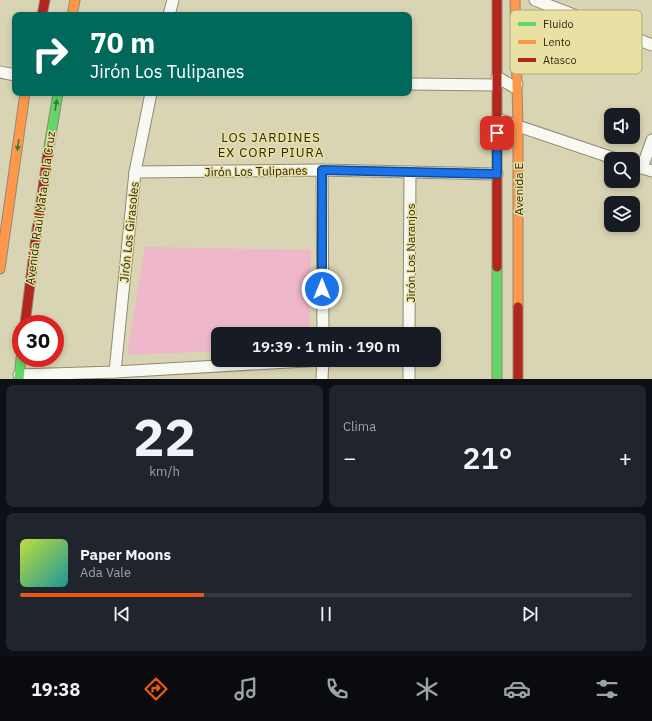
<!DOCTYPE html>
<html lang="es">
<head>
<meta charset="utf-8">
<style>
  body { margin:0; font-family:"IBM Plex Sans",sans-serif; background:#20242c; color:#f1f3f6; height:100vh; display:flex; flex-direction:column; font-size:15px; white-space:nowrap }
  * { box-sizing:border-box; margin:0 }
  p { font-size:13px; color:#9ea1a6 }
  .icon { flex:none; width:22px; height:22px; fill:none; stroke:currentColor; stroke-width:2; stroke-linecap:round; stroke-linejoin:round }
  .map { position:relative; height:379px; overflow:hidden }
  .sheet { display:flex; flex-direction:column; gap:6px; padding:6px; background:#0d0f14; flex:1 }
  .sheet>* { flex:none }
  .top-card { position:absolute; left:12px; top:12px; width:400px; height:84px; border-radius:8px; box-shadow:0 2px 6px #0003; background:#00695c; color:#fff; overflow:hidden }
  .controls { position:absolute; left:604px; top:108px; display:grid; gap:8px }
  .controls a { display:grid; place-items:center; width:36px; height:36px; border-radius:8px; background:#171b24; box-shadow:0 2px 6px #0003; font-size:20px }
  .speed { position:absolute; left:12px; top:315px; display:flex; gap:8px; font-size:20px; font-weight:700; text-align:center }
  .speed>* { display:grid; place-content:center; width:52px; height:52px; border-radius:50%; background:#171b24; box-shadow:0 2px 6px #0003; line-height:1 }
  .speed .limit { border:6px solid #d22; background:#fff; color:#111 }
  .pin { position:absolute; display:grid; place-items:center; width:34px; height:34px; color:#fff; margin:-17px; border-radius:8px; box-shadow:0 2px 6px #0006 }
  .me { position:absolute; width:44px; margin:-22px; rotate:0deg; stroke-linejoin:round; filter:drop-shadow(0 0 3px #0008) }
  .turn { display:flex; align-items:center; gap:14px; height:84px; padding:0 12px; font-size:18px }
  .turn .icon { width:52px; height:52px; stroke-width:2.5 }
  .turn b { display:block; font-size:28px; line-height:34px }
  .big { font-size:30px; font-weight:600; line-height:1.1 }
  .sheet .tile { flex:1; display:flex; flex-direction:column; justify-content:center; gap:6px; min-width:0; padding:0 14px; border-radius:8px; background:#20242c }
  .sheet .dial { align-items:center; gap:0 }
  .dial b { font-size:52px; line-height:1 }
  .song { display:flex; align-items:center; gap:12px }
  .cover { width:48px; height:48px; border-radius:6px; background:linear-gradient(135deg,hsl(70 70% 55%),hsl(180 70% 35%)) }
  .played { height:4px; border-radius:2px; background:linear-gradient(90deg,#ea580c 30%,#363941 30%) }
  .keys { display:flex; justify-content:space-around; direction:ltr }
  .heat { display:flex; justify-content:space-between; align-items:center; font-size:22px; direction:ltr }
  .sheet .tiles { flex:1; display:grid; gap:6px; grid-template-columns:1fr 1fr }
  .tile:last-child { grid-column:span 2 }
  .trip { position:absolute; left:211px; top:327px; width:230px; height:40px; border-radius:8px; background:#171b24; box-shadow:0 2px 6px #0003; font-weight:600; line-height:40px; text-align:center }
  .tab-bar { display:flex; height:64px; justify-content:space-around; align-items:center; background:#090b0e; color:#9ea1a6 }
  .tab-bar .icon { width:28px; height:28px }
  .tab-bar .selected { color:#ea580c }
  .tab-bar b { font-size:18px; color:#f1f3f6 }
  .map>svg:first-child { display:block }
  .green { fill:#eeb7ca }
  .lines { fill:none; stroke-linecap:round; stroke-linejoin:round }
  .street-casing { stroke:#8f8b71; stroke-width:13 }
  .fast-casing { stroke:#8f8b71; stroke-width:11 }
  .slow-casing { stroke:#8f8b71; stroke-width:11 }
  .jam-casing { stroke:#8f8b71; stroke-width:11 }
  .path { stroke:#d5d3c8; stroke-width:2; stroke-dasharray:3 3; stroke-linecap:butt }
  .street { stroke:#f9f9f4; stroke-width:11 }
  .fast { stroke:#63d668; stroke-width:9 }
  .slow { stroke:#ff974d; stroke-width:9 }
  .jam { stroke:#b3261e; stroke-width:9 }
  .oneway { fill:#457738 }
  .route-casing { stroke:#114b97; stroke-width:10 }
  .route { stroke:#1a73e8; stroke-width:7 }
  .labels { text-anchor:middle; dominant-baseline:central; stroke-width:3; stroke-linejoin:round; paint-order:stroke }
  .street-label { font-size:12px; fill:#2d2910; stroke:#e9e1a3 }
  .neighbourhood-label { font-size:13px; letter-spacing:1px; fill:#2d2910; stroke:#e9e1a3 }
  .key { fill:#e9e1a3; stroke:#b1aa77; stroke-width:1 }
  .key-label { font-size:11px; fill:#2d2910 }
</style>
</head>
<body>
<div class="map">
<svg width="652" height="379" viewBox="0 0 652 379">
  <rect width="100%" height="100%" fill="#d9d4b3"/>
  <polygon class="green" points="145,247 311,250 309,334 218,334 218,351 127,355"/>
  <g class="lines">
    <g class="street-casing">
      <g id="street">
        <polyline points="535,0 652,45"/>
        <polyline points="169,15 173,0"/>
        <polyline points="0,72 15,75"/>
        <polyline points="497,77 514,87 517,84"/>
        <polyline points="409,84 497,85"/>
        <polyline points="497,119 616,159"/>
        <polyline points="633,165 652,171"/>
        <polyline points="642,168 652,140"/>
        <polyline points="322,170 323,334"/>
        <polyline points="135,172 322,170 497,174"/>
        <polyline points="409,334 410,172"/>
        <polyline points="115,372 135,172 151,93"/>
        <polyline points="19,375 115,372 323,360"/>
        <polyline points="322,379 323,360"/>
        <polyline points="409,379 409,360"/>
      </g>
    </g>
    <g class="fast-casing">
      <g id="fast">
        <polyline points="48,153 58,93"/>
        <polyline points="497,267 497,379"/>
        <polyline points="19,379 21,358"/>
      </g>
    </g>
    <g class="slow-casing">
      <g id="slow">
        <polyline points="515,0 518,126 518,307"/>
        <polyline points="72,15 75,0"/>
        <polyline points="0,269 25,93"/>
      </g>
    </g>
    <g class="jam-casing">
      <g id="jam">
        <polyline points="497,0 497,267"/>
        <polyline points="42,15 45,0"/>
        <polyline points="518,307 518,379"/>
        <polyline points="25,324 36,237 48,153"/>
      </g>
    </g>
    <g class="path">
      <polyline points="41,100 42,93"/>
      <polyline points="8,351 10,322"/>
    </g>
    <use href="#street" class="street"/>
    <use href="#fast" class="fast"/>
    <use href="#slow" class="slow"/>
    <use href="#jam" class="jam"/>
  </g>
  <defs><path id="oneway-solid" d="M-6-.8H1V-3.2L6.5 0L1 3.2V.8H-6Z"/></defs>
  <g class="oneway">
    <use href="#oneway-solid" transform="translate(56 105) rotate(-81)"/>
    <use href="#oneway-solid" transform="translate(18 145) rotate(98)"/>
  </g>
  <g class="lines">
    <g class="route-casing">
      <polyline id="route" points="322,289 322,170 497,174 497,133"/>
    </g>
    <use href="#route" class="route"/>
  </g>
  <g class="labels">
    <g class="street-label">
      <text transform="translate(256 171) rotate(-1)">Jirón Los Tulipanes</text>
      <text transform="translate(518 189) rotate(-90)">Avenida E</text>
      <text transform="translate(40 208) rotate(-82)">Avenida Raúl Mata de la Cruz</text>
      <text transform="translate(129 232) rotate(-84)">Jirón Los Girasoles</text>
      <text transform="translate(410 253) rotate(-90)">Jirón Los Naranjos</text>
    </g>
    <g class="neighbourhood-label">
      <text x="271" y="137">LOS JARDINES<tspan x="271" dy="15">EX CORP PIURA</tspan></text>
    </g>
  </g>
  <rect x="510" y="10" width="132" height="64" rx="6" class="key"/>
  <rect x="518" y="22" width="18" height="4" fill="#63d668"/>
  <rect x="518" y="40" width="18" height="4" fill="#ff974d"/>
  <rect x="518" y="58" width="18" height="4" fill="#b3261e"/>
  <g class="key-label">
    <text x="543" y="28">Fluido</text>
    <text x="543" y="46">Lento</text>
    <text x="543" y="64">Atasco</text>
  </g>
</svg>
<div class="controls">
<a><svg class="icon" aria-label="sound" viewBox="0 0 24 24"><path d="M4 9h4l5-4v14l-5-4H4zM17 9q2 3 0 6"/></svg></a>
<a><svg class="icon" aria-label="search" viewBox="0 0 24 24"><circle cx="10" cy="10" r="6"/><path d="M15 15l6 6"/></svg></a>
<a><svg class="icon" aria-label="layers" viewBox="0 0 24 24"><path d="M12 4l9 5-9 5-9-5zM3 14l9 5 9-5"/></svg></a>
</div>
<div class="speed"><div class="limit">30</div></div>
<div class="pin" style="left:497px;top:133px;background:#d93025"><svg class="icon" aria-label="arrive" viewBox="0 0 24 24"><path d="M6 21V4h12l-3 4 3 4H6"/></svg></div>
<svg class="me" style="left:322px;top:289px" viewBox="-20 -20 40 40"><circle r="17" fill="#1a73e8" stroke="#fff" stroke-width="3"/><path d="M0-11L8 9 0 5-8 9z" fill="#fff"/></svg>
<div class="trip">19:39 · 1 min · 190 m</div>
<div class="top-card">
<div class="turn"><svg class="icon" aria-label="right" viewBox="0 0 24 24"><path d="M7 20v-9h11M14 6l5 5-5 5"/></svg><div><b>70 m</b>Jirón Los Tulipanes</div></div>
</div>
</div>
<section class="sheet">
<div class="tiles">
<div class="tile dial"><b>22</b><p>km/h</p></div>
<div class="tile"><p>Clima</p>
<div class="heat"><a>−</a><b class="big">21°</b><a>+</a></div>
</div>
<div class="tile">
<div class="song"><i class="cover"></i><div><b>Paper Moons</b><p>Ada Vale</p></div></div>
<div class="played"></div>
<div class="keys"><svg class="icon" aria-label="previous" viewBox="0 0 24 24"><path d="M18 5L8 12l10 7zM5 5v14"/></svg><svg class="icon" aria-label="pause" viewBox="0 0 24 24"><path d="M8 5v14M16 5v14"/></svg><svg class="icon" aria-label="next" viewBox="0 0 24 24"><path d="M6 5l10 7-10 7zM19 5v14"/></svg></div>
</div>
</div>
</section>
<nav class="tab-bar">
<b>19:38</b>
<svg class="icon selected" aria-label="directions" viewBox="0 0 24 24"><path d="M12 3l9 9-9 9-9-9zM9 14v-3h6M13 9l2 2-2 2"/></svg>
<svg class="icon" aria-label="music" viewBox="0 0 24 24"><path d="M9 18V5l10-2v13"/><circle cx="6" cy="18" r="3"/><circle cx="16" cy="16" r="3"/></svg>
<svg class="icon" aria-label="phone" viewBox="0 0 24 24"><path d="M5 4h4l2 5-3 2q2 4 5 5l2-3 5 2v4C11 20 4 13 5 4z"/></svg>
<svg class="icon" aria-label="climate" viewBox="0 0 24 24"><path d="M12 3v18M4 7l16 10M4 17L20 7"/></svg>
<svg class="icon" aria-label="car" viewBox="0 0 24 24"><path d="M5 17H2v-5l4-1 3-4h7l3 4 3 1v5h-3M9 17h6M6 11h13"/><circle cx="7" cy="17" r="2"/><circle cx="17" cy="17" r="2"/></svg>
<svg class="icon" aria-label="filters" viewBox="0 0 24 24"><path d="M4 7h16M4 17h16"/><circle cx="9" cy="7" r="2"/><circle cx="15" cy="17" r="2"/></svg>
</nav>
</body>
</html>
